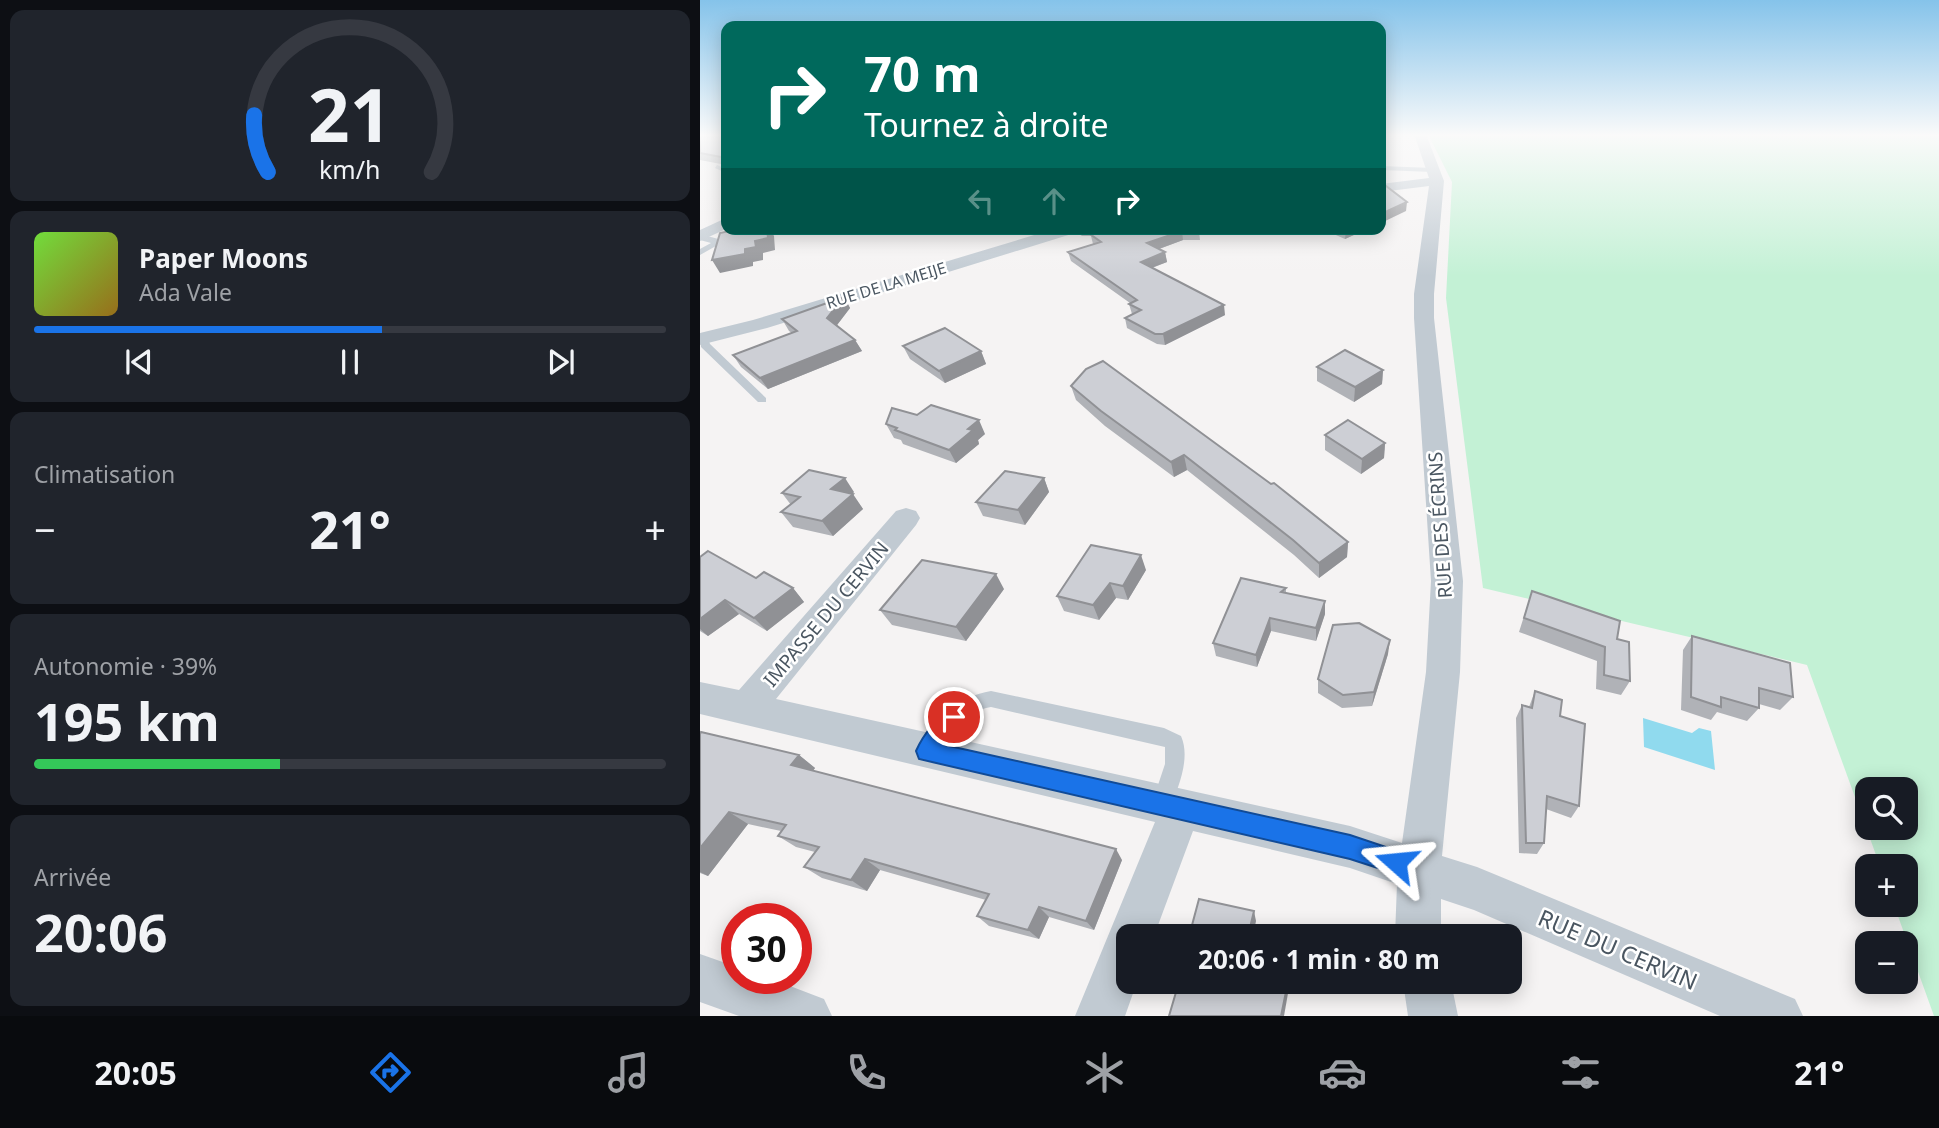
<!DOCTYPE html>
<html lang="fr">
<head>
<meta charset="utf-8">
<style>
  body { margin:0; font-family:"Noto Sans",sans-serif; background:#20242c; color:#f1f3f6; height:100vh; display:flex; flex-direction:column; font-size:26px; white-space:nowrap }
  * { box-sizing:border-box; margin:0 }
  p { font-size:23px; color:#9ea1a6 }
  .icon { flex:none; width:38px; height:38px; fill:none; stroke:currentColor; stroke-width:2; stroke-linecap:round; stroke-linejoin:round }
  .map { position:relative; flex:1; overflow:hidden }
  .panel { display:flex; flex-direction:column; gap:10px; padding:10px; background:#0d0f14; width:700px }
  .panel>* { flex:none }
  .top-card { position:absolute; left:21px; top:21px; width:665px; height:214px; border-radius:14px; box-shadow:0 4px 18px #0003; background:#00695c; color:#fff; overflow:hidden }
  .controls { position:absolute; left:1155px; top:777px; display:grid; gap:14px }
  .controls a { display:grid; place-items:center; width:63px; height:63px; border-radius:14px; background:#171b24; box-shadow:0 4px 18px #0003; font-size:35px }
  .speed { position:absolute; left:21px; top:903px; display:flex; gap:14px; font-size:35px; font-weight:700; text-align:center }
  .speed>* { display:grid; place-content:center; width:91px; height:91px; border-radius:50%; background:#171b24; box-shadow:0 4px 18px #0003; line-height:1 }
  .speed .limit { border:10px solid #d22; background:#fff; color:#111 }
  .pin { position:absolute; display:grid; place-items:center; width:60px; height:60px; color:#fff; margin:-30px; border:4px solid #fff; border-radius:50%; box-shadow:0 2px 7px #0007 }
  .me { position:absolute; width:77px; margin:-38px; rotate:288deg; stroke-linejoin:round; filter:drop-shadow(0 0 5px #0008) }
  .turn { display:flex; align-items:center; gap:24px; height:147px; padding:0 28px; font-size:32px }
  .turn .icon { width:91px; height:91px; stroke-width:2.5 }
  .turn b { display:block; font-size:49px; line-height:60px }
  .lanes { display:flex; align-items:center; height:66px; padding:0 28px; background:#0003; justify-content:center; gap:35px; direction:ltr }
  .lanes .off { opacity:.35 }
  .big { font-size:52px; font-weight:700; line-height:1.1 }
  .panel .card { flex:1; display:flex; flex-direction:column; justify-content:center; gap:10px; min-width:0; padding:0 24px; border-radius:14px; background:#20242c }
  .panel .dial { align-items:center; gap:0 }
  .dial svg { height:182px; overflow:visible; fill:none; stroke:#363941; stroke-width:7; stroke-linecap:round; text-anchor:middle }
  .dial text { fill:#f1f3f6; stroke:none }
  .song { display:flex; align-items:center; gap:21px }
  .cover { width:84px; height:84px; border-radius:10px; background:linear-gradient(135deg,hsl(100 70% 55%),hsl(40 70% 35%)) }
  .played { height:7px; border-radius:4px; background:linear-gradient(90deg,#1a73e8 55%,#363941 55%) }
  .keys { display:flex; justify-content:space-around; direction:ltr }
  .heat { display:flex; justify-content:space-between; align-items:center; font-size:38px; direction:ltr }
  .charge { height:10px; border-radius:5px; background:linear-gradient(90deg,#34c759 39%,#363941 0) }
  .trip { position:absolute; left:416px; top:924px; width:406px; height:70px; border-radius:14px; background:#171b24; box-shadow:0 4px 18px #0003; font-weight:700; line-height:70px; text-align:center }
  .dock { display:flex; height:112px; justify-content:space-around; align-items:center; background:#090b0e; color:#9ea1a6 }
  .dock .icon { width:49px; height:49px }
  .dock .current { color:#1a73e8 }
  .dock b { font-size:32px; color:#f1f3f6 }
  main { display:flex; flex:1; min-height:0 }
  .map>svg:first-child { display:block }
  .green { fill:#c3f1d5; fill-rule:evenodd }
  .water { fill:#90daee }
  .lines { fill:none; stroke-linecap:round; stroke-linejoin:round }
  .lane { fill:#c1cad2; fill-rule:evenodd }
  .street { fill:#c1cad2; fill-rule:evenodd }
  .wall { fill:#b0b2b7 }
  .shaded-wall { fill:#909195 }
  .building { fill:#cdcfd5; stroke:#909195; stroke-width:2 }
  .route { fill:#1a73e8; stroke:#114b97; stroke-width:2 }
  .labels { text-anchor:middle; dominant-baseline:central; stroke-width:5; stroke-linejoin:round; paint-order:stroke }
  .far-street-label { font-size:16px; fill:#4a5661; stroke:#fff }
  .street-label { font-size:19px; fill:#4a5661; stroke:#fff }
  .near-street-label { font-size:23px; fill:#4a5661; stroke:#fff }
</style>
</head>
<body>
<main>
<section class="panel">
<div class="card dial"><svg viewBox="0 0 100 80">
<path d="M14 69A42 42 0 1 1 86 69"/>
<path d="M14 69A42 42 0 0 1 8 44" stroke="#1a73e8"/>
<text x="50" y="56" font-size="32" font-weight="700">21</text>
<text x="50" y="72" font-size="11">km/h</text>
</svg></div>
<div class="card">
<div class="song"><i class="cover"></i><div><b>Paper Moons</b><p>Ada Vale</p></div></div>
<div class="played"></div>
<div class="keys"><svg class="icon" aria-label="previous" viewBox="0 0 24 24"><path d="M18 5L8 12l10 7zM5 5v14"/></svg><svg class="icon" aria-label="pause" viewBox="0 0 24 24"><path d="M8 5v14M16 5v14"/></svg><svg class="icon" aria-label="next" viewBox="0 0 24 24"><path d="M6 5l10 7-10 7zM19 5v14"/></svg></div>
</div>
<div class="card"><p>Climatisation</p>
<div class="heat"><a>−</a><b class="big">21°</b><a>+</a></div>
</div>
<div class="card"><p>Autonomie · 39%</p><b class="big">195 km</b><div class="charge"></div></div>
<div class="card"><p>Arrivée</p><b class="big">20:06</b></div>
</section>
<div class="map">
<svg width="1239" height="1016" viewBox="0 0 1239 1016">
  <rect width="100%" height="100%" fill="#f5f3f3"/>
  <path class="green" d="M728 134H1239V1016H1234L1194 905H1206V866H1180L1107 665 783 588 746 298 752 182ZM1167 789H1206V828H1167Z"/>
  <polygon class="water" points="943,718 992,733 999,728 1011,731 1015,770 944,747"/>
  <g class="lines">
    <g class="lane">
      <polygon points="17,165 26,169 26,173 15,168"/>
      <polygon points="681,166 733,168 737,170 733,172 681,170"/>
      <polygon points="79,229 95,229 55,240 51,237"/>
      <polygon points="0,234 22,240 23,242 0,255 0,249 11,243 0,240"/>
      <polygon points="0,336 7,336 10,344 66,398 66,402 58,402 1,347"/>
      <path d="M291 691 464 728 481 736C491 759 478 788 469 810L462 813 455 810 452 803 465 764V747L291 707C264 711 250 736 235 756L228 759 221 756 218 750 221 744C241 719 258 696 291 691Z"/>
    </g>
    <g class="street">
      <polygon points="714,134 726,134 744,181 734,294 734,318 763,581 760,672 742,856 777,867 1095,999 1103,1016 1020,1016 774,910 741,899 741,936 695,936 697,884 650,868 493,831 454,936 429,936 429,982 437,982 425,1016 375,1016 455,822 0,714 0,682 39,690 196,511 206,508 216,511 220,518 216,525 76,699 650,826 702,843 726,672 731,581 714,318 714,294 729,186 681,192 681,184 729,178"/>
      <polygon points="26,218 26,229 0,241 0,230"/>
      <polygon points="354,229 380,229 378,232 67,328 0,345 0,333 53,320"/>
      <polygon points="0,954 37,967 37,978 69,978 124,999 132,1016 39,1016 0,1002"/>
      <polygon points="703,982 751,982 758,1016 708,1016"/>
    </g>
  </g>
  <g class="wall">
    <polygon points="0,134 26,134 26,165 0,160"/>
    <polygon points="378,229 496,229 499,231 500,240 483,240 459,249 465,252 467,262 452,268 525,315 465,345 457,344 427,328 425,318 432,314 429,304 430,303 371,261 368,252 393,244 391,236 382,236 379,234"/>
    <polygon points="622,229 667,229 645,239"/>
    <polygon points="144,297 150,308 137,325 155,340 162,351 68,389 41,367 33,355 92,333 89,331 82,319"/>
    <polygon points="203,346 281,351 286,364 245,383 210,359"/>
    <polygon points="617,367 683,370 682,384 654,402 617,381"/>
    <polygon points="371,386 648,542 647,557 619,578 594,555 487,470 474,477 405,426 376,400"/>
    <polygon points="186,424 285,434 278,440 279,444 256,463 203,444 201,440 194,438"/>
    <polygon points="625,435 685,443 684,458 661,474 625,450"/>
    <polygon points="344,478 349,492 325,525 283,516 276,502"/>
    <polygon points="154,492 152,494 163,509 133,536 93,527 81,512 91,505 82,493"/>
    <polygon points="0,557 56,578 93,588 104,602 67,631 39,614 8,636 0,631"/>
    <polygon points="446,570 428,600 416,598 399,620 364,611 357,596"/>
    <polygon points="586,588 586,593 625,614 616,641 571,631 557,667 516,656 513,643"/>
    <polygon points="304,589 266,641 192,625 180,610"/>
    <polygon points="832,591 917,639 930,681 921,695 896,689 897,661 819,632"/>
    <polygon points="992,636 1093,697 1080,710 1059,704 1059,708 1047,721 1017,712 1011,720 981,710 983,650"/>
    <polygon points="688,654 672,706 642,708 618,693 618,679"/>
    <polygon points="835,691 860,716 879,806 871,818 846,809 844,843 837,854 819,853 816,718 822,705 829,707"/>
    <polygon points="0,734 99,755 115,768 113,771 422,860 394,930 349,917 339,939 289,926 277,916 286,900 180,870 167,891 122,878 104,867 115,852 96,847 78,836 81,831 48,824 8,876 0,873"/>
  </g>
  <g class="shaded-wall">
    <polygon points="686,151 686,159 681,161 681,153"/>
    <polygon points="26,155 26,165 25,165 21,157"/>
    <polygon points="707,202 706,211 681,223 681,214"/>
    <polygon points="67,229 70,229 74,236 75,250 63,253 63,260 53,262 53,266 20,273 12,260 45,249"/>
    <polygon points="648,229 667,229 645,239 646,230"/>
    <polygon points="482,231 483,240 448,253 447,243"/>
    <polygon points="465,252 467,262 443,271 441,262"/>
    <polygon points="144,297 150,308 134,329 127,318"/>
    <polygon points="524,305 525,315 465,345 463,334"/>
    <polygon points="155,340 162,351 68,389 60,378"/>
    <polygon points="281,351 286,364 245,383 239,371"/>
    <polygon points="683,370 682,384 654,402 655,387"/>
    <polygon points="279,420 285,434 278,440 279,444 256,463 249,450 268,429"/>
    <polygon points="685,443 684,458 661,474 662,459"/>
    <polygon points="484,455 487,470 474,477 471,462"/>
    <polygon points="145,478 154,492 142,504 131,489"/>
    <polygon points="344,478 349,492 325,525 318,510"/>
    <polygon points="153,494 163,509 133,536 122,521"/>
    <polygon points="648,542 647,557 619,578 619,563"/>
    <polygon points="441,555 446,570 428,600 423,586"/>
    <polygon points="296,574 304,589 266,641 256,627"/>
    <polygon points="410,583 416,598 399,620 393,605"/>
    <polygon points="93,588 104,602 67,631 54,618"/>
    <polygon points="25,600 39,614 8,636 0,629 0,619"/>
    <polygon points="625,601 625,614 616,641 616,628"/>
    <polygon points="570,618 571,631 557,667 556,655"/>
    <polygon points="690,640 688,654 672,706 674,692"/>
    <polygon points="99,755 115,768 107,778 91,765"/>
    <polygon points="29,812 48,824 8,876 0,872 0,848"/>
    <polygon points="416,849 422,860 394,930 386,921"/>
    <polygon points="165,859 180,870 167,891 151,880"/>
    <polygon points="339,907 349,917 339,939 328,930"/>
    <polygon points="554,911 556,921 553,936 548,936"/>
    <polygon points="588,982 590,982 584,1016 581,1016"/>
  </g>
  <g class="building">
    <polygon points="0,134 26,134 26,155 21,157 0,153"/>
    <polygon points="681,185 686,186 707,202 681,214"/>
    <polygon points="39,229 67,229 68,238 55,241 56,247 45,249 45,254 12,260 20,233"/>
    <polygon points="404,229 496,229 499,231 482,231 447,243 465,252 441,262 524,305 463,334 455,334 425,318 441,310 429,304 437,300 368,252 401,242 390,234"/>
    <polygon points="144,297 127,318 155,340 60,378 33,355 97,331 82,319"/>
    <polygon points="245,328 281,351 239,371 203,346"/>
    <polygon points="645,350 683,370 655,387 617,367"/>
    <polygon points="403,361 571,484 574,483 648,542 619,563 593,540 484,455 471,462 401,411 371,386 386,369"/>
    <polygon points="231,405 279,420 268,429 273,430 249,450 195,430 197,428 186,424 192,408 217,415"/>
    <polygon points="648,420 685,443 662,459 625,435"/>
    <polygon points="109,470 145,478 131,489 153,494 122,521 81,512 100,497 82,493"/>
    <polygon points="305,471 344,478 318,510 276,502"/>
    <polygon points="391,545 441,555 423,586 410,583 393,605 357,596"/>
    <polygon points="8,551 56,578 64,572 93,588 54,618 25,600 0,619 0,557"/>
    <polygon points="222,560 296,574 256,627 180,610"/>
    <polygon points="541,578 586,588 581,592 625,601 616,628 570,618 556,655 513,643"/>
    <polygon points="832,591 920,621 917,639 929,642 930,681 904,675 905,647 824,618"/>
    <polygon points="659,623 690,640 674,692 643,695 618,679 633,625"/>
    <polygon points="992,636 1090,663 1093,697 1059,688 1059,708 1021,697 1021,707 991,697"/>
    <polygon points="835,691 862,700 860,716 885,724 879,806 847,796 844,843 826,843 822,705 832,708"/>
    <polygon points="1,732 99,755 91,765 416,849 386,921 339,907 328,930 277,916 289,894 165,859 151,880 104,867 119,847 78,836 86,825 29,812 0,848 0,734"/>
    <polygon points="499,899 554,911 548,936 492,936 493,930 491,929"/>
    <polygon points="479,982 588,982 581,1016 469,1016"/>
  </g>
  <linearGradient id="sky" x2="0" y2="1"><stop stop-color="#85c3ea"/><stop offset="0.49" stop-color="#fafafa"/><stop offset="1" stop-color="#fafafa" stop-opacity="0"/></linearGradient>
  <rect width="1239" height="276" fill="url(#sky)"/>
  <path class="route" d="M254 708 261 710 265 717 245 745 650 835 704 853 708 862 704 870 696 874 650 859 219 759 216 751C222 737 239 713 254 708Z"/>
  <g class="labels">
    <g class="far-street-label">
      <text transform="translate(186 285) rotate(-17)">RUE DE LA MEIJE</text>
    </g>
    <g class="street-label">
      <text transform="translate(740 525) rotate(-94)">RUE DES ÉCRINS</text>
      <text transform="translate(126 614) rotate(-50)">IMPASSE DU CERVIN</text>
    </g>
    <g class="near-street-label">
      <text transform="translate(918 949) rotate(23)">RUE DU CERVIN</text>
    </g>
  </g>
</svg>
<div class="controls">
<a><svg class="icon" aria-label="search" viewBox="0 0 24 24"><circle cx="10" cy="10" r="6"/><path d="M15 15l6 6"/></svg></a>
<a>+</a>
<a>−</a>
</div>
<div class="speed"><div class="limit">30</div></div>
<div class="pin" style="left:254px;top:717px;background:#d93025"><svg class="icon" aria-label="arrive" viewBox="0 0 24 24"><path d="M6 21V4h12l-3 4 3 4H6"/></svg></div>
<svg class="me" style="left:696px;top:862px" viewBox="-20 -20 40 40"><path d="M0-17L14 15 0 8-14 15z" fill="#1a73e8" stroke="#fff" stroke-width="4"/></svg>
<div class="trip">20:06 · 1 min · 80 m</div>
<div class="top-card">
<div class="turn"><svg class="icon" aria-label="right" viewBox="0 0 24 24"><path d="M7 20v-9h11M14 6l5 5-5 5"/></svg><div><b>70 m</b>Tournez à droite</div></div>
<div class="lanes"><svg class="icon off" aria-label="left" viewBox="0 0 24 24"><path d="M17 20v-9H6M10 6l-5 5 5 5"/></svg><svg class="icon off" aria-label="ahead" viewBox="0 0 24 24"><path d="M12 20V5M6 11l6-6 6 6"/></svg><svg class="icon" aria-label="right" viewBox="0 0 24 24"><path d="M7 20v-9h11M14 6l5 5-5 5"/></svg></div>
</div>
</div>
</main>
<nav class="dock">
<b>20:05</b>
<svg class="icon current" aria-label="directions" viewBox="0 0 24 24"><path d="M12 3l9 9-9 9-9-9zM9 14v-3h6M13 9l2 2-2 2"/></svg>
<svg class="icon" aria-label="music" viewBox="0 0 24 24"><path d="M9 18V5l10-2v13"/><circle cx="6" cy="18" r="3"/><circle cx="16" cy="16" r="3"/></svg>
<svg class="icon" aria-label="phone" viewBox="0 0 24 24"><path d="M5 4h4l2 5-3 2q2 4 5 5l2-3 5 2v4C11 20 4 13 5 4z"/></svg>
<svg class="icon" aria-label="climate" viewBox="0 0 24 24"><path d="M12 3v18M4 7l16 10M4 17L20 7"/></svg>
<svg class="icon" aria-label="car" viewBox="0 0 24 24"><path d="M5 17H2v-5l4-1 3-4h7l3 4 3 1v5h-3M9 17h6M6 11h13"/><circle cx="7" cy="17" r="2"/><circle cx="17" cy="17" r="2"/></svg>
<svg class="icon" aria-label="filters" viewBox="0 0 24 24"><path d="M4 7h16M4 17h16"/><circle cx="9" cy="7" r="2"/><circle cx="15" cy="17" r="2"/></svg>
<b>21°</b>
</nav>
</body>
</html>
